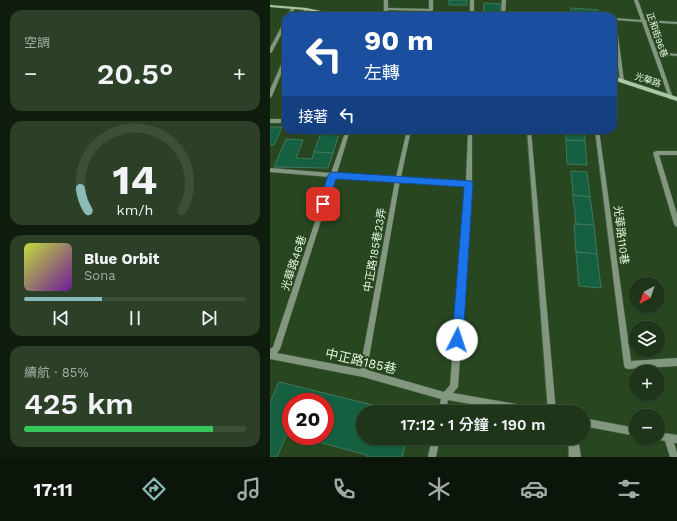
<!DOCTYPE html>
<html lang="zh-TW">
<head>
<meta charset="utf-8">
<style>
  body { margin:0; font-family:"Work Sans","Noto Sans TC",sans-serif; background:#2b4026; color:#f1f3f6; height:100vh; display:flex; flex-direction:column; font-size:15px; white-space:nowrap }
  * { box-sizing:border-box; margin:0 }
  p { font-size:13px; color:#a1aba2 }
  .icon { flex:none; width:22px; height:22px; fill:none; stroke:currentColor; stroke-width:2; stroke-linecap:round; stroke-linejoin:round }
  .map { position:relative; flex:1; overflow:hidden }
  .sheet { display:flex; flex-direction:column; gap:10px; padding:10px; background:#101d0e; width:270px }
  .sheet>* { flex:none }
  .top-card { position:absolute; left:12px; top:12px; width:335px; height:122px; border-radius:12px; box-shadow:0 1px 3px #0004,0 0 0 1px #3c5038; background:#1a4fa0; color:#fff; overflow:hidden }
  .needle { width:26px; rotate:220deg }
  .controls { position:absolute; left:359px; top:277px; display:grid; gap:8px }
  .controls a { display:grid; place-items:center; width:36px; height:36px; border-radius:50%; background:#1e3519; box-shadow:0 1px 3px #0004,0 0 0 1px #3c5038; font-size:20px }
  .speed { position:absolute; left:12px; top:393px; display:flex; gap:8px; font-size:20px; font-weight:700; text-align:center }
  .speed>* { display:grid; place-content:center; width:52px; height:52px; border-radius:50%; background:#1e3519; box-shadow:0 1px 3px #0004,0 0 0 1px #3c5038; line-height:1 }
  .speed .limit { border:6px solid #d22; background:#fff; color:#111 }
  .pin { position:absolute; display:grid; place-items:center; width:34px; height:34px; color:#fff; margin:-17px; border-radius:8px; box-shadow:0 2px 6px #0006 }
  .me { position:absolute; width:44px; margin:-22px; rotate:4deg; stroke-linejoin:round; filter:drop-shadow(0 0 3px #0008) }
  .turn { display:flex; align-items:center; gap:14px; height:84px; padding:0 16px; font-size:18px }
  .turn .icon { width:52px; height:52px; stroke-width:2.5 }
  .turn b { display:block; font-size:28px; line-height:34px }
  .then { display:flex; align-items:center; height:38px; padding:0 16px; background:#0003; gap:8px; font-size:15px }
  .big { font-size:30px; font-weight:600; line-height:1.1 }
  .sheet .card { flex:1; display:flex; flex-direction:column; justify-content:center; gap:6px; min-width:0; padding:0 14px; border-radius:12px; background:#2b4026 }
  .sheet .dial { align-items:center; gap:0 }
  .dial svg { height:104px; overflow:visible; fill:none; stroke:#3c5038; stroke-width:7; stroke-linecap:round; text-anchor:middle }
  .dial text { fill:#f1f3f6; stroke:none }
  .song { display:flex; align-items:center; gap:12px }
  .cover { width:48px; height:48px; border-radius:6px; background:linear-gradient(135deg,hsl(70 70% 55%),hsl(280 70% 35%)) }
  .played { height:4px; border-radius:2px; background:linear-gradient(90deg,#8bbbb9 35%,#3c5038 35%) }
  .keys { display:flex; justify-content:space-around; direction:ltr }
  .heat { display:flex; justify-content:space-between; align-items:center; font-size:22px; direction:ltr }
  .charge { height:6px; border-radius:3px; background:linear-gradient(90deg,#34c759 85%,#3c5038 0) }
  .trip { position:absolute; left:86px; top:405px; width:234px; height:40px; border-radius:20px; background:#1e3519; box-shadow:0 1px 3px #0004,0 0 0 1px #3c5038; font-weight:600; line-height:40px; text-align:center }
  .menu { display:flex; height:64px; justify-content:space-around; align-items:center; background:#0c150a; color:#a1aba2 }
  .menu .icon { width:28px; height:28px }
  .menu .selected { color:#8bbbb9 }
  .menu b { font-size:18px; color:#f1f3f6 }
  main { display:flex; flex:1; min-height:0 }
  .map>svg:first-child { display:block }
  .building { fill:#146040; stroke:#41775b }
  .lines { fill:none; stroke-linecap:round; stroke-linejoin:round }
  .lane-casing { stroke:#46633f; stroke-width:1 }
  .street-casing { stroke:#46633f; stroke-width:1 }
  .secondary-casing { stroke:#46633f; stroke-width:1 }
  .lane { fill:#83967f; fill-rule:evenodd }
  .street { fill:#83967f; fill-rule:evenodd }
  .secondary { fill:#a9c8a3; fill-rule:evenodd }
  .route { fill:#1a73e8; stroke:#114b97 }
  .labels { text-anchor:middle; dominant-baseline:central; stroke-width:4; stroke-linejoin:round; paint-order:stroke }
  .far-street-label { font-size:9px; fill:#e3f6df; stroke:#284721 }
  .street-label { font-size:11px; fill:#e3f6df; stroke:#284721 }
  .near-street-label { font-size:13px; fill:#e3f6df; stroke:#284721 }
</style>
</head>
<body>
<main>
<section class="sheet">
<div class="card"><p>空調</p>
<div class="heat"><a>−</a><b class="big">20.5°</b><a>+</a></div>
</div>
<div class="card dial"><svg viewBox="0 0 100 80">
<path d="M14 69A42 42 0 1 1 86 69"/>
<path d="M14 69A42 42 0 0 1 8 52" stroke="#8bbbb9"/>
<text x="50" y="56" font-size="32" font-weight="700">14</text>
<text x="50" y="72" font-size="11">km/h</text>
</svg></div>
<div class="card">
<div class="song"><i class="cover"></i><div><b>Blue Orbit</b><p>Sona</p></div></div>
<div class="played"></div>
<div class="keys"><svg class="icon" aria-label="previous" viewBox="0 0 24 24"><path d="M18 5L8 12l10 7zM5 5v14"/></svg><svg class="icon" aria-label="pause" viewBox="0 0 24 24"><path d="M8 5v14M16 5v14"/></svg><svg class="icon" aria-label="next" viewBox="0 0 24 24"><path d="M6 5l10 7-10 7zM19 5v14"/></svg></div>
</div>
<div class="card"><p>續航 · 85%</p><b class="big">425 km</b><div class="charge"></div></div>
</section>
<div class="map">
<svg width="407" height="457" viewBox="0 0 407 457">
  <rect width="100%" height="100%" fill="#284721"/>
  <g class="building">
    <rect x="179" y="0" width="18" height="5"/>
    <polygon points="214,3 231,4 231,16 213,16"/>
    <polygon points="301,8 328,10 328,16 301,16"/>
    <polygon points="0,127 12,127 4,145 0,145"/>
    <polygon points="52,130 70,130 63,153 44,152"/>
    <polygon points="295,130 314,130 315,141 296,140"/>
    <polygon points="16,139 33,140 26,158 42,159 44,152 63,153 58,168 4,167"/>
    <polygon points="296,140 315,141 317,165 297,164"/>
    <polygon points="301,171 317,172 320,197 303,195"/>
    <polygon points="303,195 320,197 324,225 306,224"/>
    <polygon points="304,224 324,225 327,254 306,252"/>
    <polygon points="306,252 327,254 331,288 309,286"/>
    <polygon points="9,382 132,412 93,412 93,438 137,438 132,457 97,457 97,455 26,436 55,436 55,402 21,402 21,435 17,434 7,457 0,457 0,402"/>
  </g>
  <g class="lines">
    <g class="lane-casing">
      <g id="lane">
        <polygon points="114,0 118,0 118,8 159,9 159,0 163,0 163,10 161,11 118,10 118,16 114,16"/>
        <rect x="200" y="0" width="4" height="16"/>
        <polygon points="232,0 236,0 235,16 231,16"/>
        <polygon points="364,0 368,0 375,20 407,22 407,24 376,22 387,52 407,54 407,56 388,54 403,98 403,99 399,99 399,98 372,22 346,20 354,81 352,82 350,81 343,26 343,18 371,20"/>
        <polygon points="22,7 25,8 21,16 17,16"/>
        <polygon points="35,8 38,9 35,16 31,16"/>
        <polygon points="15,20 16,20 16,25 2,52 0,53 0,48"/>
        <polygon points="15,56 16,56 16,62 2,96 0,98 0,90"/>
        <rect x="0" y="119" width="16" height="4"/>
        <path d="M76 130H80L67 173 126 177 137 130H141L131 177 196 181 198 130H202V183L188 387 183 393 269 408 272 409 273 412H246L178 400 176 412H168L171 399 93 377 0 359V349L3 347 60 177 0 172V168L61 173ZM65 177 125 181 90 369 7 353 10 349ZM130 181 196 185 180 385 174 392 97 370Z"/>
        <polygon points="257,130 261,130 286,412 278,412"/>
        <polygon points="325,130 329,130 361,361 407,358 407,366 358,369 355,368 354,365"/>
        <polygon points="386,151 407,151 407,155 389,155 407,214 407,227 405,226 404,224 383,153"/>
        <polygon points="313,418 366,428 366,436 313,426"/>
        <polygon points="388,432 407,435 407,443 404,443 407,453 407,457 400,457 395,441 385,439 385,438 388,438"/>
        <polygon points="162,438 170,438 166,457 158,457"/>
      </g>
    </g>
    <g class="street-casing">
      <polygon id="street" points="298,438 308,438 311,457 299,457"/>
    </g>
    <g class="secondary-casing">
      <g id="secondary">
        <polygon points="0,5 36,8 75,16 64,16 36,10 0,7"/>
        <polygon points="343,76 407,97 407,101 343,80"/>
      </g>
    </g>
    <use href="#lane" class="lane"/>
    <use href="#street" class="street"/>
    <use href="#secondary" class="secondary"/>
  </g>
  <polygon class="route" points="62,172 202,181 203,184 193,340 191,344 187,345 183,344 182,340 194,187 66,179 58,204 53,208 49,204 58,175"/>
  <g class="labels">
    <g class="far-street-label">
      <text transform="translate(387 35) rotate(71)">正和街96巷</text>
      <text transform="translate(378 80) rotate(18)">光華路</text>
    </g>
    <g class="street-label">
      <text transform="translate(351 235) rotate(83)">光華路110巷</text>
      <text transform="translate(105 250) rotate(-80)">中正路185巷23弄</text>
      <text transform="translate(24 263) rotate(-72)">光華路46巷</text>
    </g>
    <g class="near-street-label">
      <text transform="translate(91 361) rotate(13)">中正路185巷</text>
    </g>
  </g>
</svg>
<div class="controls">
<a><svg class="needle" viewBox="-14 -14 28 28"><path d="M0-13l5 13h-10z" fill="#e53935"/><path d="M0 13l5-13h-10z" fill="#a1aba2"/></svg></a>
<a><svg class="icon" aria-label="layers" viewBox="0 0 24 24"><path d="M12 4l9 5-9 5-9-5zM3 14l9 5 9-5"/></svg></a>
<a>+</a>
<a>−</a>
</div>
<div class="speed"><div class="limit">20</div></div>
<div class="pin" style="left:53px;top:204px;background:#d93025"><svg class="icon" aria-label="arrive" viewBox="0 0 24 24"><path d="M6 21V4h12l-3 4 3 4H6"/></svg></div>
<svg class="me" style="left:187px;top:340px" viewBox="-20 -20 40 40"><circle r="19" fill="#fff"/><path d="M0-13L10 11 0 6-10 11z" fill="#1a73e8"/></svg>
<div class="trip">17:12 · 1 分鐘 · 190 m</div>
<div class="top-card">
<div class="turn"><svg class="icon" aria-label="left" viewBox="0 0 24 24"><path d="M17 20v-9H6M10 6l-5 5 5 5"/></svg><div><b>90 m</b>左轉</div></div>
<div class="then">接著<svg class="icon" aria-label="left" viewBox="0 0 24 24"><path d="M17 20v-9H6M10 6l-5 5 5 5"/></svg></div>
</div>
</div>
</main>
<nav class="menu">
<b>17:11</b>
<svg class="icon selected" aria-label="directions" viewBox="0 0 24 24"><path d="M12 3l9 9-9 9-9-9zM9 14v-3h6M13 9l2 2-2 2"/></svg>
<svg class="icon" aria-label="music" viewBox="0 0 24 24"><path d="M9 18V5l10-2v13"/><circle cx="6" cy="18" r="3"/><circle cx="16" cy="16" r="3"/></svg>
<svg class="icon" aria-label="phone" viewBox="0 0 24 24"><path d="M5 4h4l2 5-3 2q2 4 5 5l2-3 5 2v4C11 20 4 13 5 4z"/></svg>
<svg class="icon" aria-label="climate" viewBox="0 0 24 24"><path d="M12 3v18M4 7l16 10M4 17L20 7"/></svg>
<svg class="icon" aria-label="car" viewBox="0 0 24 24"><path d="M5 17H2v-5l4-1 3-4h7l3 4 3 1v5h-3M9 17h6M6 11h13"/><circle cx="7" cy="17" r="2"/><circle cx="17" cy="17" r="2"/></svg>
<svg class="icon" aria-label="filters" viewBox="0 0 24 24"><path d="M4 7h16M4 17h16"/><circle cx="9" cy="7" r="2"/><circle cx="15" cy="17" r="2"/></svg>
</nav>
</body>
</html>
